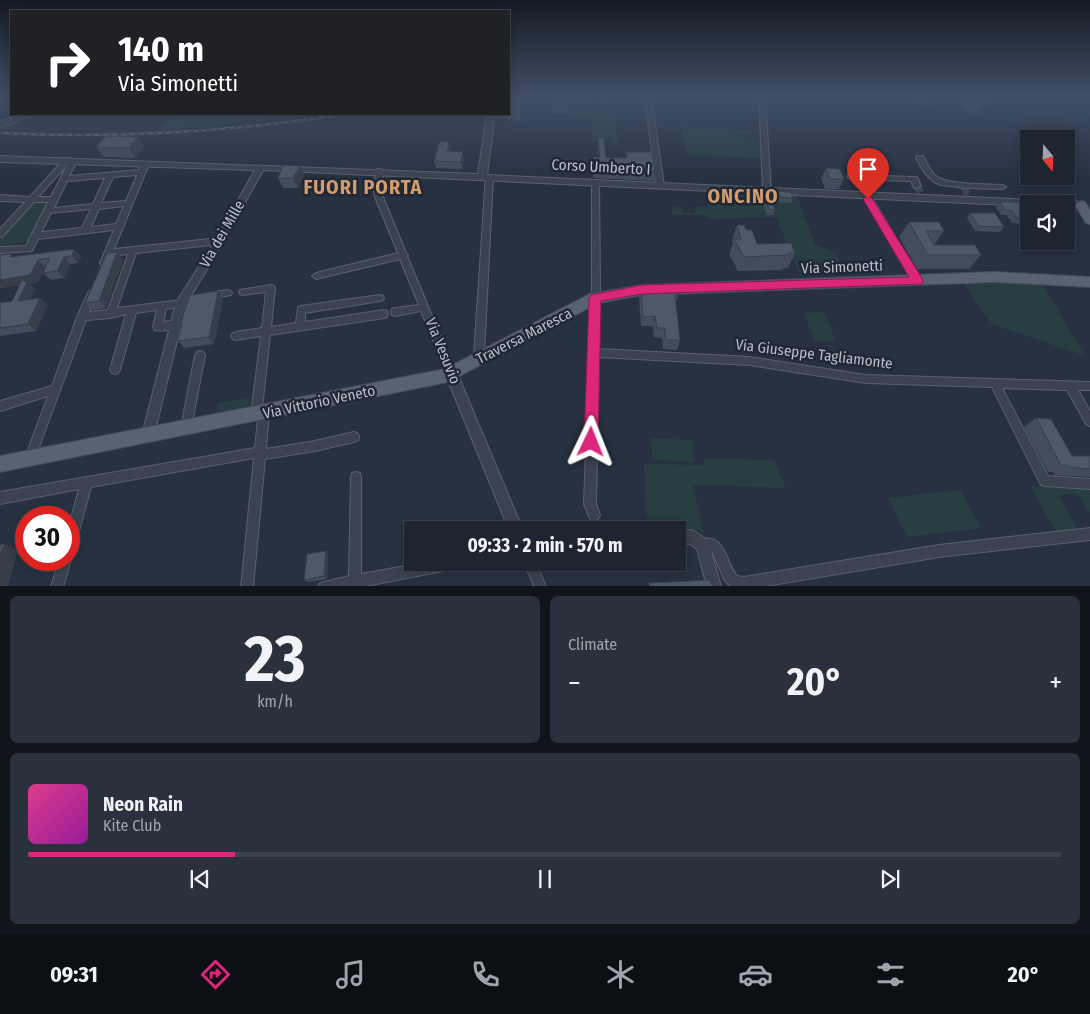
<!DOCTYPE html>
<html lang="en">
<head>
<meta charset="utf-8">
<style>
  body { margin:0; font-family:"Fira Sans Condensed",sans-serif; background:#2a313d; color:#f1f3f6; height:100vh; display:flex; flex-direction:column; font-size:19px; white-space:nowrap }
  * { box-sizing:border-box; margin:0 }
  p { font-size:16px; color:#a0a5ab }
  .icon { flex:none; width:28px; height:28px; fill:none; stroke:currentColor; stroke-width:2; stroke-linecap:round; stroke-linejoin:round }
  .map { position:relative; height:586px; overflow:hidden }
  .side { display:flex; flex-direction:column; gap:10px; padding:10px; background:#10141b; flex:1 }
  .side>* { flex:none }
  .top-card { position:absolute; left:10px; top:10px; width:500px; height:105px; border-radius:0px; box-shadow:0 2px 12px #0003,0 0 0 1px #3b424d; background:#202124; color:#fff; overflow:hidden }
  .needle { width:32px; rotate:161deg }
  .tools { position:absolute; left:1020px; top:130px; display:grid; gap:10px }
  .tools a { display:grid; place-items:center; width:55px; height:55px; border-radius:0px; background:#1d2531; box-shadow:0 2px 12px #0003,0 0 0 1px #3b424d; font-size:25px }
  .speed { position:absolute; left:15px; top:506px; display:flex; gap:10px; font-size:25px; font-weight:700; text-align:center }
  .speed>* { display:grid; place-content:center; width:65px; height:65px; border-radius:50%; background:#1d2531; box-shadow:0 2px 12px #0003,0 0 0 1px #3b424d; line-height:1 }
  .speed .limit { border:8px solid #d22; background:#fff; color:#111 }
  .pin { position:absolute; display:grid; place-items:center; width:42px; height:42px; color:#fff; margin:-51px -21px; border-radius:50% 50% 50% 0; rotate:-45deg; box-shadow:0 0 5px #0007 }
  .pin .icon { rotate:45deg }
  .me { position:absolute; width:55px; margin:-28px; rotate:2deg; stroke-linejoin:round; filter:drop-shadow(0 0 4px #0008) }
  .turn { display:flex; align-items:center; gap:18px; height:105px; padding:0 25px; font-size:22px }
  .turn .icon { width:65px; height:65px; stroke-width:2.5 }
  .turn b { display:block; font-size:35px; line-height:42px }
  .big { font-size:38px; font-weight:700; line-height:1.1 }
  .side .tile { flex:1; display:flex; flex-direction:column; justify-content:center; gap:8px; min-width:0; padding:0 18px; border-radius:8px; background:#2a313d }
  .side .dial { align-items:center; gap:0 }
  .dial b { font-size:65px; line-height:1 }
  .song { display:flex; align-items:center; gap:15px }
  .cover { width:60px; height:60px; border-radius:8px; background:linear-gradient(135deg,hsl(330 70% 55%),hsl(300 70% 35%)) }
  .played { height:5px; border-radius:2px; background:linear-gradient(90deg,#db2777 20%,#3b424d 20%) }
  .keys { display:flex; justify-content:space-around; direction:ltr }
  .heat { display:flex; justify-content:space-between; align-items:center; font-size:28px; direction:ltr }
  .side .tiles { flex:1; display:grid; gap:10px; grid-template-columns:1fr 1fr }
  .tile:last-child { grid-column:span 2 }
  .trip { position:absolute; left:404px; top:521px; width:282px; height:50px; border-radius:0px; background:#1d2531; box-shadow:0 2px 12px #0003,0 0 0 1px #3b424d; font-weight:700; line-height:50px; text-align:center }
  .tab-bar { display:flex; height:80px; justify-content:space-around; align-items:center; background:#0c0f14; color:#a0a5ab }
  .tab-bar .icon { width:35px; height:35px }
  .tab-bar .active { color:#db2777 }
  .tab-bar b { font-size:22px; color:#f1f3f6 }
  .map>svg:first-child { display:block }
  .green { fill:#293e42 }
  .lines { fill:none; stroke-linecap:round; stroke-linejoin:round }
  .minor-tunnel { stroke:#3d4656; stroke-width:7; stroke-dasharray:7 4; stroke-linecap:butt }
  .minor-casing { stroke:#59616e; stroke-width:2 }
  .tertiary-casing { stroke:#59616e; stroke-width:2 }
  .primary-casing { stroke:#454c5a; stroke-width:2 }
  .minor { fill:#3b4350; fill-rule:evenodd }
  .tertiary { fill:#3b4350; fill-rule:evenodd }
  .primary { fill:#596270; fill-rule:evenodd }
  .rail-casing { stroke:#5e6777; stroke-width:2.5 }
  .rail { stroke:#202836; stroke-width:1; stroke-dasharray:4.5; stroke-linecap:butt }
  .wall { fill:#424c5a }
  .shaded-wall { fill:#363e4a }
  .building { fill:#4d5869; stroke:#363e4a }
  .route { fill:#db2777; stroke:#8e194d }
  .labels { text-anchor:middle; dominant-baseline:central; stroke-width:5; stroke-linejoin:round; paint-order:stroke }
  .street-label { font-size:15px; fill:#b8bfcb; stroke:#202836 }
  .district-label { font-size:20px; font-weight:bold; letter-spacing:1px; fill:#d29c6c; stroke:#202836 }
</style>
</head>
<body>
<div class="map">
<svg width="1090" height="587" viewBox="0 0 1090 587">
  <rect width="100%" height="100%" fill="#273141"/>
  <g class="green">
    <polygon points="567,97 594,99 595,104 599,104 598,99 606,99 607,104 611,104 611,99 615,99 618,145 612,145 611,141 593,141 592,119 568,119"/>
    <polygon points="172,114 318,114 160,131"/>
    <polygon points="681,127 752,131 753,133 737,134 744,138 753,136 754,141 760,142 761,159 687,155"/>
    <polygon points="706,194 797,196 815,244 837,253 844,272 799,274 776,217 707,219 705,215 672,215 672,207 681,205 683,212 694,213 696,207 708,207"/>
    <polygon points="42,202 48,203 27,242 0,246 0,239 34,203"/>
    <polygon points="1011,283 1043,285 1085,356 992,324 964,284"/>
    <polygon points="824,312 836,341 815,342 804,313"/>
    <polygon points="251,398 249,408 216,414 218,403"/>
    <polygon points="651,438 693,440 695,462 652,460"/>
    <polygon points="704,458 774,460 786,488 693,485 704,533 694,530 647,530 644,464 704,465"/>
    <polygon points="1030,486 1090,489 1090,511 1088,512 1078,494 1058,494 1078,530 1056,532"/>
    <polygon points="960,490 981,528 907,537 888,498"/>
  </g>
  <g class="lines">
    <g class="minor-tunnel">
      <polyline points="917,186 921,194"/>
      <polyline points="964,188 968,196"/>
    </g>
    <g class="minor-casing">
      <g id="minor">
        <polygon points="645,97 651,97 664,186 660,188 656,186"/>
        <polygon points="759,97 765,97 771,191 767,194 763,191"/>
        <polygon points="914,97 921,97 928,104 927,105 923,105"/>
        <polygon points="141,114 148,114 144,116"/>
        <polygon points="19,117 21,118 21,120 0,128 0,124"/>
        <path d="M917 156H923C927 163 930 171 936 176 946 185 988 184 1002 185L1006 187 1002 189 962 188C955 186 949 186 941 185 928 181 922 169 916 158Z"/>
        <path d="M65 158 73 159 77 161 69 176 139 170 142 162H145L149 164 114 249 220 238 224 241 220 244 136 253 117 308 181 300 184 301 185 303 184 305 166 309 163 322 176 320 179 321 181 324 179 327C172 329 162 332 155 330L153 327 157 310 136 313 120 370 118 373 115 374 112 373 110 370 126 314 111 318 86 320 35 458 34 462 30 463 26 462 25 458 48 396 0 411V401L52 386 77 317 89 291H95L96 293 89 312 108 310 128 254 111 256 107 265H101L100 263 114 230 38 239 32 251 0 253V247L26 246 48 202H34L3 236 0 237V229L25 202 0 201V195L30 197ZM67 165 51 197H38ZM137 175 126 201 101 203 113 177ZM105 178 93 204 54 208 67 181ZM124 206 116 224 91 227 99 209ZM91 209 82 228 41 232 51 213Z"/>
        <polygon points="377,169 380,169 384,171 381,186 383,197 406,253 408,255 407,256 456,373 454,376 451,377 448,376 421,311 395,316 392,315 391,312 392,309 395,308 419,305 400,259 316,279 312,276 316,273 398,253 375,197 373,186"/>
        <polygon points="486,175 492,175 493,177 484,355 486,359 484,362 481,363 478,362 474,356"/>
        <polygon points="848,175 914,177 917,177 921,186 917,188 914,188 911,181 851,179 847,177"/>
        <polygon points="592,181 595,181 599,183 600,287 599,349 749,357 866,375 1090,382 1090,390 1078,390 1090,411 1090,426 1086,424 1067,390 1002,388 1048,476 1090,479 1090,489 1045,486 1041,485 992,387 866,383 749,365 599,357 596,504 600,515 598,519 594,521 590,519 584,504 592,287"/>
        <polygon points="866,192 869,193 921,279 922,281 921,283 915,283 862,195"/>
        <polygon points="271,285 274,286 275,288 271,327 296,323 298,307 301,306 380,295 383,296 384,298 383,300 380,301 305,313 305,322 384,310 387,311 388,314 387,317 384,318 270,335 262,409 268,410 269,413 266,449 315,441 354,432 358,434 359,437 358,440 354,442 315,451 265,459 253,587 241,587 254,458 91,487 75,546 73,550 69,552 69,526 79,489 0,504 0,492 255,448 258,419 252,418 251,415 261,336 236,340 233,339 231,336 233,333 236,332 262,328 266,292 243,295 240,294 239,292 240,290"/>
        <polygon points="228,290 231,291 232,293 231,295 208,299 205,298 204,296 205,294 208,293"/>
        <polygon points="200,351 203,352 205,355 191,428 190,431 186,433 182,431 181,428 195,355 197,352"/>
        <polygon points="356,472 360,473 361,477 361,574 428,562 471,562 469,566 361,587 318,587 320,583 349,576 351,477 352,473"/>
        <path d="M1090 528V540L939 557 760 587 730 586 724 579 712 551 699 549 697 545 699 541C725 530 725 562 737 576L744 577 939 545Z"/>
        <polygon points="69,556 71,560 63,587 51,587 59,560 69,560"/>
        <polygon points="524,562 536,562 546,587 534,587"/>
      </g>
    </g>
    <g class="tertiary-casing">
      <g id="tertiary">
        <polygon points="28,114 40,114 0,125 0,121"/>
        <polygon points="487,114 495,114 487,175 1055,201 1059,204 1029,204 1029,206 263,170 223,243 186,304 154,435 152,439 148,441 144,439 142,435 176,303 216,239 255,170 0,162 0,156 478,174"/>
        <polygon points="1066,201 1081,202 1085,205 1081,208 1066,207 1066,204 1062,204"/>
        <polygon points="451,368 455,370 457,373 523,530 509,530 445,373 447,370"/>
        <polygon points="692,530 708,540 721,587 707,587 697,549 690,544 678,543 678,531"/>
      </g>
    </g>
    <g class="primary-casing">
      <g id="primary">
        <polygon points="1081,201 1085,202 1090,210 1090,224 1086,223 1075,205"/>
        <polygon points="995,272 1090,277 1090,287 995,282 642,295 598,303 448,382 0,472 0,456 445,369 590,294 642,285"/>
      </g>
    </g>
    <use href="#minor" class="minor"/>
    <use href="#tertiary" class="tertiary"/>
    <use href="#primary" class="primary"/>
    <g class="rail-casing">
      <path id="rail" d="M0 133C117 139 231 132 347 114"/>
    </g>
    <use href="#rail" class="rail"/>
  </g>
  <g class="wall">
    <rect x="553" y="97" width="14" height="17"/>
    <polygon points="960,97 989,97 989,98 979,113 967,112 960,99"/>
    <polygon points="509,98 521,98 521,121 497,119 496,114 509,114"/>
    <polygon points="137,137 144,147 135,158 104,157 96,147"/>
    <polygon points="598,138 606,158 626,158 627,152 655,172 653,181 593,178 594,157 599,158 598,147"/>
    <polygon points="449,142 450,149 450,151 464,159 462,169 436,168 434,161"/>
    <polygon points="300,166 304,176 298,188 283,188 278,178"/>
    <polygon points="826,168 844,179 839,189 825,189 821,178"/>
    <polygon points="761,190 793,198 791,203 773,202 775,210 773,215 767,215 759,195"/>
    <polygon points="1000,202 1026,211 1023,214 1027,218 1022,224 1012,223 1007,215 1001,215 996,207"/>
    <polygon points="970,213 1004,227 1000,232 975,231 967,218"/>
    <polygon points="909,222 944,231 934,245 981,255 969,269 917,269 899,237"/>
    <polygon points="737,225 746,230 757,244 795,253 788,268 783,268 783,270 738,271 729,254 733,243 732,240"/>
    <polygon points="74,249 81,257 78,263 70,264 65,278 51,280 43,273 46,267 45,267 38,282 29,284 35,289 30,299 48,305 36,331 0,336 0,303 12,301 20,285 0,288 0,255 15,257"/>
    <polygon points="123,260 106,308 92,310 85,303"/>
    <polygon points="641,288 678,295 676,303 680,340 677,350 663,349 662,338 654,337 653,326 641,326 639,297"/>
    <polygon points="223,299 214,344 184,348 178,341 182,327 180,325"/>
    <polygon points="1036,418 1072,456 1090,456 1090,477 1055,475 1053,472 1048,472 1024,427"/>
    <polygon points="326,551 328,554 327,579 308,582 304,580"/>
  </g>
  <g class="shaded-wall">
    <polygon points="521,98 522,108 521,121 520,111"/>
    <polygon points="137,137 144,147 135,158 129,148"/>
    <polygon points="449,142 450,149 448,159 447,151"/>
    <polygon points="463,152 464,159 462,169 461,162"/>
    <polygon points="300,166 304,176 298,188 293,178"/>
    <polygon points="74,249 81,257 78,263 72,256"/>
    <polygon points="117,252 123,260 106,308 99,301"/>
    <polygon points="64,257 70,264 65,278 57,271"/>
    <polygon points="38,260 45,267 38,282 29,284 35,289 26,308 18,301 26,284 0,288 0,280"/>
    <polygon points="218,291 223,299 214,344 209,337"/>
    <polygon points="40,298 48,305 36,331 28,324"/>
    <polygon points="4,544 18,550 8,587 0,587 0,556"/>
    <polygon points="326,551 328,554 327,579 324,576"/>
  </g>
  <g class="building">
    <polygon points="509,98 521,98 520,111 509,110"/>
    <polygon points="106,136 137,137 129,148 96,147"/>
    <polygon points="598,138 604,138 606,158 627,158 627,152 652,152 655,172 594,169 594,157 600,158"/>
    <polygon points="440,141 449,142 447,151 463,152 461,162 434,161"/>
    <polygon points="283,165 300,166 293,178 278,178"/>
    <polygon points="826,168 840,169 844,179 830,179"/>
    <polygon points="761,190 791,192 793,198 772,197 775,210 769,209"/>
    <polygon points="1000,202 1020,202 1026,211 1021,211 1027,218 1017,218 1012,210 1005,210"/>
    <polygon points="970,213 995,213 1004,227 979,226"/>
    <polygon points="909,222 939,222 944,231 926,231 934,245 975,245 981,255 928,255"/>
    <polygon points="737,225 744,225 746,230 752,230 757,244 791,243 795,253 789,253 789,255 744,257 734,239 741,239"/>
    <polygon points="74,249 72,256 64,257 57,271 43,273 50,258 38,260 30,275 0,280 0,255 12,254 10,257"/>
    <polygon points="117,252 99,301 85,303 107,253"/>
    <polygon points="22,280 27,282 18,301 40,298 28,324 0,328 0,303 12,301"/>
    <polygon points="677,286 678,295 675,295 680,340 666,340 665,328 657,328 655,316 643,317 641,288"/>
    <polygon points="218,291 209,337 178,341 182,324 180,325 190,295"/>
    <polygon points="1036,418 1051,419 1072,456 1090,456 1090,469 1068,467 1066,465 1061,465"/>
    <polygon points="4,544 0,556 0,545"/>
    <polygon points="326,551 324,576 304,580 307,554"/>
    <polygon points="709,580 712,584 713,587 650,587 649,583"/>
  </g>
  <linearGradient id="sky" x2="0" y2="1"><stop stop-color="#151b24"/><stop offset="0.54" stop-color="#414e65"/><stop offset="1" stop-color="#414e65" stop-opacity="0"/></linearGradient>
  <rect width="1090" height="179" fill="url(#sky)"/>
  <polygon class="route" points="868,196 871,197 922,278 923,281 922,284 642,294 601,301 598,442 596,446 591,448 586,446 584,442 589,298 591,295 642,285 909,277 863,199"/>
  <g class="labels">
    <g class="street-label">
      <text transform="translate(601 167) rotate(3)">Corso Umberto I</text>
      <text transform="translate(222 234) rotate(-60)">Via dei Mille</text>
      <text transform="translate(842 267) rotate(-2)">Via Simonetti</text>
      <text transform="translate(524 336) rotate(-27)">Traversa Maresca</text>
      <text transform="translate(443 351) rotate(68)">Via Vesuvio</text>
      <text transform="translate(814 354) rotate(7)">Via Giuseppe Tagliamonte</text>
      <text transform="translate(319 402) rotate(-12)">Via Vittorio Veneto</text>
    </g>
    <g class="district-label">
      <text x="363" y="187">FUORI PORTA</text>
      <text x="743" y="196">ONCINO</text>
    </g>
  </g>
</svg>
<div class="tools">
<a><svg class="needle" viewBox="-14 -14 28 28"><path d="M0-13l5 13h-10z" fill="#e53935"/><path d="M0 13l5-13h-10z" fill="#a0a5ab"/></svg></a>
<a><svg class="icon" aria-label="sound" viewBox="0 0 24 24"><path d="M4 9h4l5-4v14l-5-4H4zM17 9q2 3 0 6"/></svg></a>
</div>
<div class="speed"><div class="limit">30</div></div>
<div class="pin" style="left:868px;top:199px;background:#d93025"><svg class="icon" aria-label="arrive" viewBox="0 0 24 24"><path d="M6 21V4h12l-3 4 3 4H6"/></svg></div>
<svg class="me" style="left:591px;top:442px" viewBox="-20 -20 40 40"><path d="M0-17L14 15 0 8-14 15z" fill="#db2777" stroke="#fff" stroke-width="4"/></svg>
<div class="trip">09:33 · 2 min · 570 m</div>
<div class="top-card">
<div class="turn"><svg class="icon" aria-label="right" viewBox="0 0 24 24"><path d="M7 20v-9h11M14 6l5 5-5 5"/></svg><div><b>140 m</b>Via Simonetti</div></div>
</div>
</div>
<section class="side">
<div class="tiles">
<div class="tile dial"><b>23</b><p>km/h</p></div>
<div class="tile"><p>Climate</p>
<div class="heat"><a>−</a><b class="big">20°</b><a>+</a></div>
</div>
<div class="tile">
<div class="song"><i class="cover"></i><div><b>Neon Rain</b><p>Kite Club</p></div></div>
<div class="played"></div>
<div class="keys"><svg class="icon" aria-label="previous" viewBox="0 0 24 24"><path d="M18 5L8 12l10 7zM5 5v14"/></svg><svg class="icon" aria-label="pause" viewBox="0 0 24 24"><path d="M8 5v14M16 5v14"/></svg><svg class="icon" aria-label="next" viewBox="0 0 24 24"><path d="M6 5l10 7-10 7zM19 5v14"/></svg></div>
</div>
</div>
</section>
<nav class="tab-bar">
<b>09:31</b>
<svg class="icon active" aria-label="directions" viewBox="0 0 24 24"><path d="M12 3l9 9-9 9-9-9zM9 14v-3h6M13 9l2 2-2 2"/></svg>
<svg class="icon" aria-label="music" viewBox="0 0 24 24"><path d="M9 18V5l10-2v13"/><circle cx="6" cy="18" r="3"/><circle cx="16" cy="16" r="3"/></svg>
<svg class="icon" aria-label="phone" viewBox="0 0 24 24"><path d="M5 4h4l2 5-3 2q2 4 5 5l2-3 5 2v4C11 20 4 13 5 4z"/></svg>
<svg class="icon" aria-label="climate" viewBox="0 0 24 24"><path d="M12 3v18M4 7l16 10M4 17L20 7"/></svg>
<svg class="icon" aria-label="car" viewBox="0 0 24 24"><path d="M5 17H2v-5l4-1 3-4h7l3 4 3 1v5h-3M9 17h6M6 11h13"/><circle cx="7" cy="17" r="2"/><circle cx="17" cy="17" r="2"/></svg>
<svg class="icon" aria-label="filters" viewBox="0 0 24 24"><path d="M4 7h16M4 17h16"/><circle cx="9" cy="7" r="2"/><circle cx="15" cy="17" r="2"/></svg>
<b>20°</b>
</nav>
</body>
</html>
